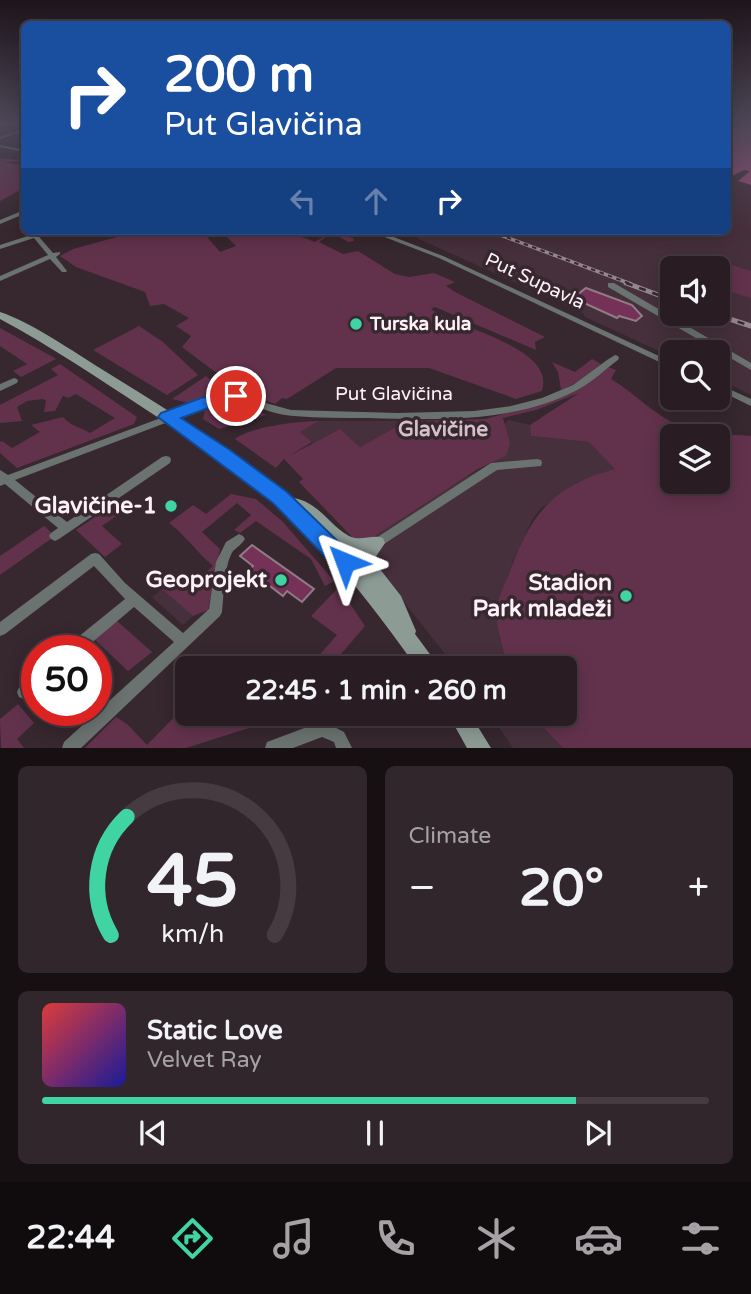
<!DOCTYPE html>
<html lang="en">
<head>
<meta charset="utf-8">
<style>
  body { margin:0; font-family:"Varela Round",sans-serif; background:#31262b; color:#f1f3f6; height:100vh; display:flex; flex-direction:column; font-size:26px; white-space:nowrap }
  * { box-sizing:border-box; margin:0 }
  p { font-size:23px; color:#a5a2a6 }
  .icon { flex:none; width:38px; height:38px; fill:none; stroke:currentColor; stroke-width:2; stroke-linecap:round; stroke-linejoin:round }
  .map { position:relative; height:748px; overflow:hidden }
  .panel { display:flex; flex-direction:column; gap:18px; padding:18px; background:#171013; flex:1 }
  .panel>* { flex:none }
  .guide { position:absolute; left:21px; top:21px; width:710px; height:214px; border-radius:10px; box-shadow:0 4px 18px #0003,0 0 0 2px #453b41; background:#1a4fa0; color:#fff; overflow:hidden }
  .tools { position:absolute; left:660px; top:256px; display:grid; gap:14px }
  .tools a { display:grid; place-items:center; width:70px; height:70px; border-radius:10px; background:#291d23; box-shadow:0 4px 18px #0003,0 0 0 2px #453b41; font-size:35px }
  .speed { position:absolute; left:21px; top:635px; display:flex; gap:14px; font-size:35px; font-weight:700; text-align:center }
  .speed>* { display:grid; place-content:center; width:91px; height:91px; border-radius:50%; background:#291d23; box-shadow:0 4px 18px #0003,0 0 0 2px #453b41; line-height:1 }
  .speed .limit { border:10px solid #d22; background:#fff; color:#111 }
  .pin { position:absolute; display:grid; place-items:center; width:60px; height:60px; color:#fff; margin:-30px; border:4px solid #fff; border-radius:50%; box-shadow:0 2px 7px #0007 }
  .me { position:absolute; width:77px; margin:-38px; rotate:316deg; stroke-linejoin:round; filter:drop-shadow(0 0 5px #0008) }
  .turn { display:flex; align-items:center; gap:24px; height:147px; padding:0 28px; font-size:32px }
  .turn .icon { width:91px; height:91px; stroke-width:2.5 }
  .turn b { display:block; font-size:49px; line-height:60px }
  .lanes { display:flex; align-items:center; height:66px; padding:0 28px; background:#0003; justify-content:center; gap:35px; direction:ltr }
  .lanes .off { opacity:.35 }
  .big { font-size:52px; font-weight:700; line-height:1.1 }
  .panel .tile { flex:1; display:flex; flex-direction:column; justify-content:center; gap:10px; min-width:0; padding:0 24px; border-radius:10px; background:#31262b }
  .panel .dial { align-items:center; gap:0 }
  .dial svg { height:182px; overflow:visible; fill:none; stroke:#453b41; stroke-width:7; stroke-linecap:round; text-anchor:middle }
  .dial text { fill:#f1f3f6; stroke:none }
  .song { display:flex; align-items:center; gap:21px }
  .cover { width:84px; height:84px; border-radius:10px; background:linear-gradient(135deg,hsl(0 70% 55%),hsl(240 70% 35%)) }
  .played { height:7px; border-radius:4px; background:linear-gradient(90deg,#3fd4a2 80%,#453b41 80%) }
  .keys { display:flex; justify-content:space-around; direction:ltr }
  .heat { display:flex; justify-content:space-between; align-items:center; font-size:38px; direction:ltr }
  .panel .tiles { flex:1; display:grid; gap:18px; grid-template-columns:1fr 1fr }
  .tile:last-child { grid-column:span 2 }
  .trip { position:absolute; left:175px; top:656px; width:402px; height:70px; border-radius:10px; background:#291d23; box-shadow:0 4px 18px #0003,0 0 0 2px #453b41; font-weight:700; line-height:70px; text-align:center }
  .tab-bar { display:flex; height:112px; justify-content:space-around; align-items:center; background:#100c0e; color:#a5a2a6 }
  .tab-bar .icon { width:49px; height:49px }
  .tab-bar .on { color:#3fd4a2 }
  .tab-bar b { font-size:32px; color:#f1f3f6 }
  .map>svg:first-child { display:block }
  .built { fill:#46303b; fill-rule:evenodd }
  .green { fill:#62324c; fill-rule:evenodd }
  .water { fill:#974e76 }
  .building { fill:#763159; stroke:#907c86; stroke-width:2 }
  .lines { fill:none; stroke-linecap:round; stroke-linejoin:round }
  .minor { fill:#6a736f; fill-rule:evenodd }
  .secondary { fill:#8d9b95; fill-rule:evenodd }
  .rail-far1-casing { stroke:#95878e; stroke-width:3.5 }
  .rail-casing { stroke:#95878e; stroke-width:5 }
  .rail-far1 { stroke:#37272f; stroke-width:2; stroke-dasharray:4.5; stroke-linecap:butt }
  .rail { stroke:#37272f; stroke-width:2.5; stroke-dasharray:7; stroke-linecap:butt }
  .route { fill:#1a73e8; stroke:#114b97; stroke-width:2 }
  .poi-dot { fill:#3fd4a2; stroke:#37272f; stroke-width:2.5 }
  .labels { text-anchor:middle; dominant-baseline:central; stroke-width:7; stroke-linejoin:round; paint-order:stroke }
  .street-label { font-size:19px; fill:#fdf1f7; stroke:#37272f }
  .poi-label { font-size:19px; font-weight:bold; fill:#fdf1f7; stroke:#37272f; text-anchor:start }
  .neighbourhood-label { font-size:21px; font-weight:bold; fill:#d5c0ca; stroke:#37272f }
  .near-poi-label { font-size:23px; font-weight:bold; fill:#fdf1f7; stroke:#37272f; text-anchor:end }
</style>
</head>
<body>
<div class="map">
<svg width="751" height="748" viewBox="0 0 751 748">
  <rect width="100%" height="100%" fill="#37272f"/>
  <g class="built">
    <path d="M744 170 751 171 739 181 751 185V395L718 379V352H672V357L585 317 583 313 419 239 410 231H728V178ZM672 268H718V313H672Z"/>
    <polygon points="509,420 530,425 531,436 589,442 616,469 577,483 541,508 532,520 512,563 499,636 508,668 456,668 355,540 502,457 510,443 503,425"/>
    <polygon points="319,421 407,421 360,447 340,429 313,443 300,432"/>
    <polygon points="162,589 193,616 183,625 152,597"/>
    <polygon points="490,714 530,714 563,748 513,748"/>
  </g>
  <g class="green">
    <polygon points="0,158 24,161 4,162 24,166 24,188 0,201"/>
    <path d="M139 231H202L220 252 236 246 225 235C261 229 279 228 315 242L330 233 353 238 354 241 348 242 338 236 328 235 319 242 343 254 358 251 395 274 409 277 434 273 455 282 446 286 457 293 545 337 535 342 536 350 435 307 431 309C458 329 556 347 542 391L516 399 429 368H336L287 399 282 398 275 404C240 392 211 369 182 347L191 336 176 326 189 318 164 304 150 306 145 292 76 267 60 256 73 249Z"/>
    <polygon points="722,262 751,271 751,298 718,288 718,268 714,268"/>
    <polygon points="139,326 163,342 198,375 167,395 93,350"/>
    <polygon points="0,328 53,357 56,359 21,377 13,371 27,364 0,346"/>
    <polygon points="592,359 601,364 576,383 561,390 558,372 552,362 575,372"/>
    <path d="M60 364 137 417 134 424 17 468 0 453V442L2 441 12 448 40 432 31 425 63 417C70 426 81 427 90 433L115 418 76 394 68 398 63 396 55 411 44 412 46 401 43 399 27 401 17 407 22 421 0 423V405L58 375 51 369Z"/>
    <path d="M606 366 616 370 611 379C636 394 657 418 685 428 704 435 730 434 751 436V748H563L530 714H565V668H508C503 649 496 630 497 610 497 598 505 585 509 574 530 514 553 486 615 469L589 442 531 436 530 425 579 393 536 410 503 418 510 443 506 456 478 469 367 541 355 540 299 482 303 479 284 459 276 468 235 439C249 427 299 421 319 421L300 432 312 442 289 456 340 429 360 447 407 421 485 419 556 400 588 383ZM672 436H718V481H672Z"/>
    <polygon points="206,376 222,389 189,403 172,399"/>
    <polygon points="223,401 242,403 266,415 219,429 203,419 205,410"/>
    <path d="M231 494 256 499 283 522 334 581 325 586 311 559 256 521 240 533 234 530 251 515 237 503 202 532 220 549 208 610 193 616 162 589 170 579 184 591 213 566C197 552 186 536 169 523L193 505 206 514Z"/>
    <polygon points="123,498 132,505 102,526 122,544 105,557 76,530"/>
    <polygon points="44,526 55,536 0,575 0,556"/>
    <polygon points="339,587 365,626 329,668 308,668 337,635 311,616"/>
    <polygon points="117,621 152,652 128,671 95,640"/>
    <polygon points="18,704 34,723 17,739 24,748 1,748 0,719"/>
    <polygon points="187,704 187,714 251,714 262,724 270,714 291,714 290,715 186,748 85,748 116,717 127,724 147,745"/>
  </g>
  <polygon class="water" points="728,125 751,125 751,185 738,181 750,171 744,170 728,178"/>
  <g class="building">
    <polygon points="586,288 632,305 642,316 636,321 619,316 617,318 573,298"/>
    <polygon points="252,545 314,589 302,602 287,591 283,596 249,570 253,566 240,556"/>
  </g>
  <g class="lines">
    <g class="minor">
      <polygon points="24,129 24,131 0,139 0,137"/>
      <polygon points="0,145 24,150 24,152 0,147"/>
      <polygon points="24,210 24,214 0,224 0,220"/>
      <polygon points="28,231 34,231 53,253 60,252 60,254 56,257 67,271 66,272 62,272 50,259 0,281 0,276 48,255 34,238 0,249 0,245 31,235"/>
      <polygon points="369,231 378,231 443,256 672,362 672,368 439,258"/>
      <polygon points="608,283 614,283 751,363 751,370 608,287"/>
      <path d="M615 355 618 356 619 358 618 360C605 369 594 381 579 389 516 423 439 420 369 418 344 418 318 418 294 416 270 415 250 401 226 400L15 480 67 522 162 457 166 456 170 457 171 460 170 463 59 539 55 541 51 539 49 536 51 533 58 528 5 484 0 486V470L8 475 225 394 241 396 291 410 398 413 474 411 511 406 542 398 573 385 607 360Z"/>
      <polygon points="14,378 17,379 18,381 17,383 0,391 0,384"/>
      <polygon points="718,384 751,399 751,406 718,390"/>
      <polygon points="537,459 541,460 542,463 541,466 497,470 381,546 377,548 373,546 371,543 373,540 491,463"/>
      <path d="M239 534 243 536 245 539C242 544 237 547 233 551 224 565 224 595 222 612L220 616 81 748H62L64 742 174 642 134 607 82 651H65L67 646 125 599 94 566 5 634 0 636V622L91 554 95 553 99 554 125 583 183 633 209 609 216 562 226 542Z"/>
      <path d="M37 674V691L29 697 24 699 19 697 17 692C20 684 29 677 37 674Z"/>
      <polygon points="323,721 344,732 352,748 336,748 334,742 322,737 293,748 265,748 267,742"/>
    </g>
    <g class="secondary">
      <path d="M0 312C31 322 74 352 103 370 166 409 231 448 288 497 319 500 327 524 349 536 360 542 372 534 383 538L385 543 375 558 376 564 401 596 416 631 415 634 435 661 438 668H417C385 623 352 579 314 539 264 488 205 448 145 409 98 378 50 346 0 319ZM345 549 361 552 358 565 345 550Z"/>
      <polygon points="448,714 470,714 491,748 467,748"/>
    </g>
    <g class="rail-far1-casing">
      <polyline id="rail-far1" points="490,231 631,284"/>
    </g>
    <g class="rail-casing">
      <g id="rail">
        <polyline points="626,283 672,300"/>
        <polyline points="711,313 751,326"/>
      </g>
    </g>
    <use href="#rail-far1" class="rail-far1"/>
    <use href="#rail" class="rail"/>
  </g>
  <linearGradient id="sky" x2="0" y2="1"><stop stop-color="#1e151a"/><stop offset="0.54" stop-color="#4d4758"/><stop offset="1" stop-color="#4d4758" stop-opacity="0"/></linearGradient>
  <rect width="751" height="230" fill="url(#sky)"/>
  <polygon class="route" points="236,391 242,392 244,396 242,400 211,407 181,418 230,450 287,492 353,556 356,562 353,569 345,572 337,569 273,503 158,417 161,413 201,398"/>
  <g class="poi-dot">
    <circle cx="356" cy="324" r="7"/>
    <circle cx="171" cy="506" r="7"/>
    <circle cx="281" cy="580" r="7"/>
    <circle cx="626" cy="596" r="7"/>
  </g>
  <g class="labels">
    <g class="street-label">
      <text transform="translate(535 281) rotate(25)">Put Supavla</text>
      <text x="394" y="394">Put Glavičina</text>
    </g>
    <g class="poi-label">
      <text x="370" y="324">Turska kula</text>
    </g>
    <g class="neighbourhood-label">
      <text x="443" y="429">Glavičine</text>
    </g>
    <g class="near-poi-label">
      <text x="157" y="506">Glavičine-1</text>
      <text x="267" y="580">Geoprojekt</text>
      <text x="612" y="583">Stadion<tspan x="612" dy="26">Park mladeži</tspan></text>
    </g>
  </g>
</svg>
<div class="tools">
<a><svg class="icon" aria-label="sound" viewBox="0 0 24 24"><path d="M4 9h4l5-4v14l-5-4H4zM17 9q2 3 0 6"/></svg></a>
<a><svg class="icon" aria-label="search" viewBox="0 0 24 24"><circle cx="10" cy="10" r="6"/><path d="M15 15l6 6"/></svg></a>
<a><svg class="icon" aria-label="layers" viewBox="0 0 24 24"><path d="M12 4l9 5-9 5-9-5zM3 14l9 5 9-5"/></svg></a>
</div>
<div class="speed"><div class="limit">50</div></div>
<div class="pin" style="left:236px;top:396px;background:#d93025"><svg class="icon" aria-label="arrive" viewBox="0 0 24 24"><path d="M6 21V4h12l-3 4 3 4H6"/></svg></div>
<svg class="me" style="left:345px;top:562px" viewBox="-20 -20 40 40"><path d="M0-17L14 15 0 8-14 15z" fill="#1a73e8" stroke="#fff" stroke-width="4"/></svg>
<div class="trip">22:45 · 1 min · 260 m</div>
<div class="guide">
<div class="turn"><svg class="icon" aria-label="right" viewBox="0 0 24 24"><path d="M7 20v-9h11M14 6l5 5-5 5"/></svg><div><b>200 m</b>Put Glavičina</div></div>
<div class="lanes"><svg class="icon off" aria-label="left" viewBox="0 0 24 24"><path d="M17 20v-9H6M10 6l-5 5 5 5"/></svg><svg class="icon off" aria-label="ahead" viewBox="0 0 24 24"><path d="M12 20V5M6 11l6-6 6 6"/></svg><svg class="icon" aria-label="right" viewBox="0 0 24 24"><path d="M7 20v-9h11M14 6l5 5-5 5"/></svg></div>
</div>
</div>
<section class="panel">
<div class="tiles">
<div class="tile dial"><svg viewBox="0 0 100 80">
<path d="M14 69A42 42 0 1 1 86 69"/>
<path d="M14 69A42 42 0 0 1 21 17" stroke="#3fd4a2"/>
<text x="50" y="56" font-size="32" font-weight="700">45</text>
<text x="50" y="72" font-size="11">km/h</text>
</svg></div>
<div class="tile"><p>Climate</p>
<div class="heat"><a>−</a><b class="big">20°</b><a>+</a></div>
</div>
<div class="tile">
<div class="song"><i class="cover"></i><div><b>Static Love</b><p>Velvet Ray</p></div></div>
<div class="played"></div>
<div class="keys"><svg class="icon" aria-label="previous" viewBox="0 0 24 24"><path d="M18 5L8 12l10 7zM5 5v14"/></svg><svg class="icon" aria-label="pause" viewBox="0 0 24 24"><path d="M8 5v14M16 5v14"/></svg><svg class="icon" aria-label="next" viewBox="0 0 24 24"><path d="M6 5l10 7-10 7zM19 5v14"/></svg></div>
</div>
</div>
</section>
<nav class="tab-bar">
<b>22:44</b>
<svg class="icon on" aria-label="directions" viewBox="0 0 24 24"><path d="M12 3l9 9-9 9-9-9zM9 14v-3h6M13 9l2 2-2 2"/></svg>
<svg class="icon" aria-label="music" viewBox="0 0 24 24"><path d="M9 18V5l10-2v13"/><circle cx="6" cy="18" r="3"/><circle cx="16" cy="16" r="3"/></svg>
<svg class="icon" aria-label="phone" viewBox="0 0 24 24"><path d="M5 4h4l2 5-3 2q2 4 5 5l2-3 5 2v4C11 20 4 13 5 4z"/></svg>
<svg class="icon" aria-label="climate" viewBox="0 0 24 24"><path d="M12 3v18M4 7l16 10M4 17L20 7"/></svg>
<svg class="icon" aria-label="car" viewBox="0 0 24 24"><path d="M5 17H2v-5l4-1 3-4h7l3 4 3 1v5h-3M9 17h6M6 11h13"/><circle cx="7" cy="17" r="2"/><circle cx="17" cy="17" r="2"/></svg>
<svg class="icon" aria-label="filters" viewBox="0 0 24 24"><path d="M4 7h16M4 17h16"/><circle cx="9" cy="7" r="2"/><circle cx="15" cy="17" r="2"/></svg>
</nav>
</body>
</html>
